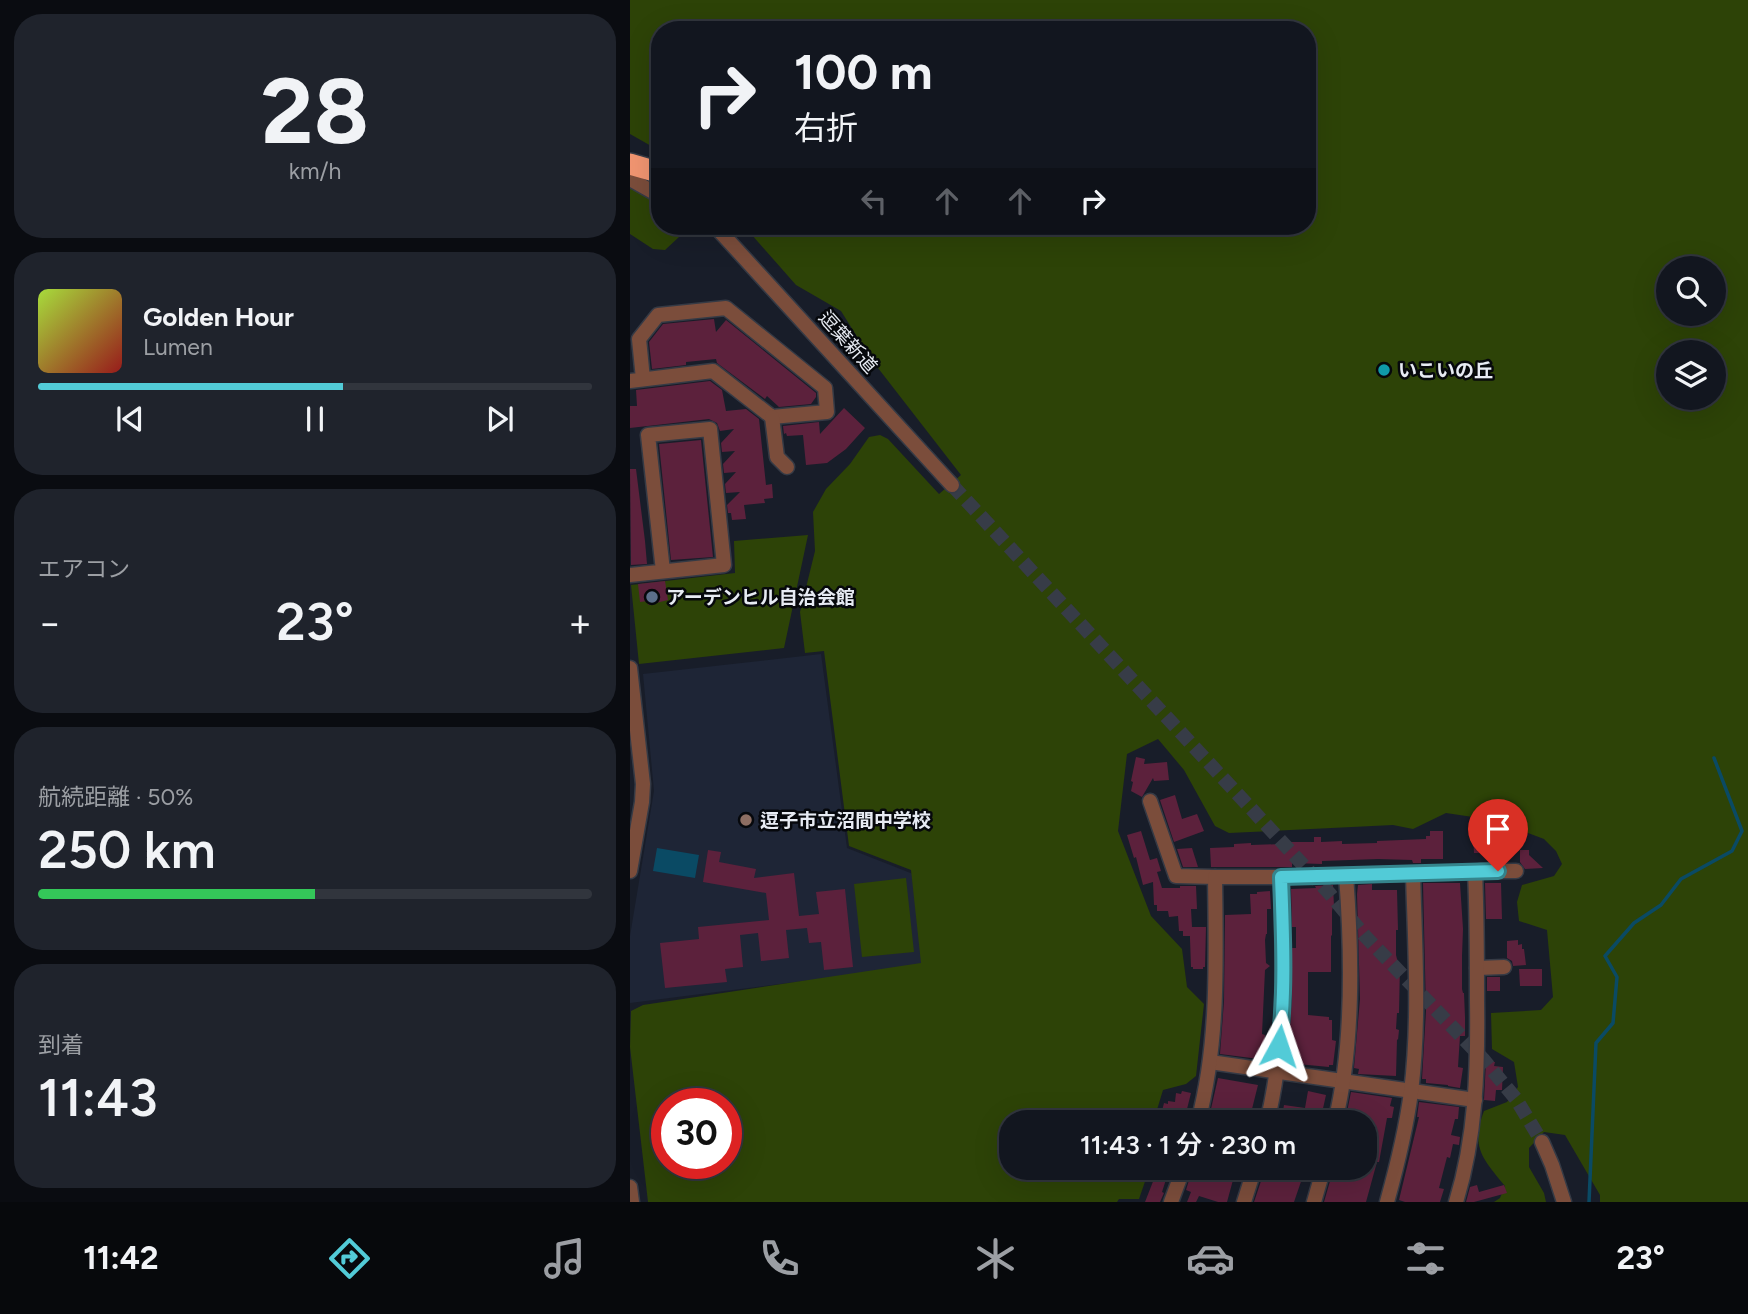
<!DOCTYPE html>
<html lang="ja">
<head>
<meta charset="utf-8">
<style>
  body { margin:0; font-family:Figtree,"Noto Sans JP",sans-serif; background:#1f232c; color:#f1f3f6; height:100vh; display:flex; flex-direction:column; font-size:26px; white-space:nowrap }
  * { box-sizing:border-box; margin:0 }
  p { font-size:23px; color:#9c9fa4 }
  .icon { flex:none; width:38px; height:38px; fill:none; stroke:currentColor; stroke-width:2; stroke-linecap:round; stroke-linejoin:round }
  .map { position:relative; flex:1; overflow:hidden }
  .drawer { display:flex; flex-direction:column; gap:14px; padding:14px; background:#0a0c11; width:630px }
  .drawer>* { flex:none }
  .banner { position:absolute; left:21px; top:21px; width:665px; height:214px; border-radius:28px; box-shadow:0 7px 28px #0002,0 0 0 2px #31353d; background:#12161f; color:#f1f3f6; overflow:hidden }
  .fabs { position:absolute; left:1026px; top:256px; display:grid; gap:14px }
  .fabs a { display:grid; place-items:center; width:70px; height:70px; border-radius:50%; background:#12161f; box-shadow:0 7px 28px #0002,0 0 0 2px #31353d; font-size:35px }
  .speed { position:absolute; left:21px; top:1088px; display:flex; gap:14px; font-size:35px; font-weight:700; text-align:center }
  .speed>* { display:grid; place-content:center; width:91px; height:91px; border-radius:50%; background:#12161f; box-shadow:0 7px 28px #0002,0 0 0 2px #31353d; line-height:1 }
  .speed .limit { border:10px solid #d22; background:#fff; color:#111 }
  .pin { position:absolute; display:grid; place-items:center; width:60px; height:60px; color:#fff; margin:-72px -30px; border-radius:50% 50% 50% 0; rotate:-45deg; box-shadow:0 0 7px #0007 }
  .pin .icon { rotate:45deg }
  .me { position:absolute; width:77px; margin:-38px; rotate:5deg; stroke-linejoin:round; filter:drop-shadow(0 0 5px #0008) }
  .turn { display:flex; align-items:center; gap:24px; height:147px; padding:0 28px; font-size:32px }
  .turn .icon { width:91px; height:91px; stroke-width:2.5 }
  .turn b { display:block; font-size:49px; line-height:60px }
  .lanes { display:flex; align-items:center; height:66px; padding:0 28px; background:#0003; justify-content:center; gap:35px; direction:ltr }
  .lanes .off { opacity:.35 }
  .big { font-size:52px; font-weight:600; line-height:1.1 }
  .drawer .tile { flex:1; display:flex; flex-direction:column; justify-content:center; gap:10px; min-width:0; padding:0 24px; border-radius:28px; background:#1f232c }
  .drawer .dial { align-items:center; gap:0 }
  .dial b { font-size:91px; line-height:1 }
  .song { display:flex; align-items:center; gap:21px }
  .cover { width:84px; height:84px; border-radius:10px; background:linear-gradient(135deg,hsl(80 70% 55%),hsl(0 70% 35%)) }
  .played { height:7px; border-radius:4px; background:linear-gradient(90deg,#52cbd7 55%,#31353d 55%) }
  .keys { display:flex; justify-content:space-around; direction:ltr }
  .heat { display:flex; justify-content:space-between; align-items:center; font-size:38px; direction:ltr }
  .charge { height:10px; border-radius:5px; background:linear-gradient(90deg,#34c759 50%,#31353d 0) }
  .trip { position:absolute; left:369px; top:1110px; width:378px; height:70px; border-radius:28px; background:#12161f; box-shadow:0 7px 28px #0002,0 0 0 2px #31353d; font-weight:600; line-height:70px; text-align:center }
  .dock { display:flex; height:112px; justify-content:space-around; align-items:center; background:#07090c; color:#9c9fa4 }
  .dock .icon { width:49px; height:49px }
  .dock .selected { color:#52cbd7 }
  .dock b { font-size:32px; color:#f1f3f6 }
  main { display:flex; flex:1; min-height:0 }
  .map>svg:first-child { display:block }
  .built { fill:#1e2536 }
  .green { fill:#2d4307; fill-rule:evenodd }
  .water { fill:#0a4a64 }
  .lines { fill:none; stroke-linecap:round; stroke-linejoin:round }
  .stream { stroke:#0a4a64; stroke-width:3.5 }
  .building { fill:#5c213c }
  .minor-tunnel { stroke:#373c47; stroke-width:14; stroke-dasharray:14 7; stroke-linecap:butt }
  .minor-casing { stroke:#353a45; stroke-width:17 }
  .highway-casing { stroke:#353a45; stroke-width:24 }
  .minor { stroke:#7b4d3b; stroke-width:14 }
  .highway { stroke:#f19571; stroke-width:21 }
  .route-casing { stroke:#35848c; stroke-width:18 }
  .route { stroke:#52cbd7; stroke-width:12 }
  .culture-dot { fill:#0f9aa8; stroke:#06080c; stroke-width:2.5 }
  .service-dot { fill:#5c6f8a; stroke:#06080c; stroke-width:2.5 }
  .education-dot { fill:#8d6e63; stroke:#06080c; stroke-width:2.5 }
  .labels { text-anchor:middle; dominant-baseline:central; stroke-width:5; stroke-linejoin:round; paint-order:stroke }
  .street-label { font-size:19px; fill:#e7ebf3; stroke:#06080c }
  .poi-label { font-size:19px; font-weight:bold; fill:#e7ebf3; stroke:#06080c; text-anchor:start }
</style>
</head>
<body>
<main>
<section class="drawer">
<div class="tile dial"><b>28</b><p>km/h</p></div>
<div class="tile">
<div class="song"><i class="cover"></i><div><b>Golden Hour</b><p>Lumen</p></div></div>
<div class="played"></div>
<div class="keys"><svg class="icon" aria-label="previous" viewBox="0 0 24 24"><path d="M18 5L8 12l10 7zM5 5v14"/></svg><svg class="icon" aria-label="pause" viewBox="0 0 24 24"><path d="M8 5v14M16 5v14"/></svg><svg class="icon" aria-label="next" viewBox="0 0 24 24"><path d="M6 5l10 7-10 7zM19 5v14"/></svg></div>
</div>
<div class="tile"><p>エアコン</p>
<div class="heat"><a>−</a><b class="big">23°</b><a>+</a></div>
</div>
<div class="tile"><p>航続距離 · 50%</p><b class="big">250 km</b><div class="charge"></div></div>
<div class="tile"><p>到着</p><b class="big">11:43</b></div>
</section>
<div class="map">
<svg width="1118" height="1202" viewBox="0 0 1118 1202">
  <rect width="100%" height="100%" fill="#181d29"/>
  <polygon class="built" points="191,654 217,848 283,874 292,966 0,1003 0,936 24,791 13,674"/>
  <g class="green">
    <path d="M0 0H1118V1202H970V1195L935 1135 914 1132 899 1148V1167L914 1193 916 1202H864L870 1198 875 1186C853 1159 840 1147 854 1111L877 1102 888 1087 884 1062 862 1049 861 1013 911 1010 923 997 917 930 889 921 887 902 892 885 924 876 932 864 926 851 914 839 863 820 816 813 783 829 763 825 599 833 585 826 554 770 528 739 497 754 488 831 521 916 552 949 557 987 574 1004 566 1076 556 1084 533 1090 526 1113V1122H382V1167H520L509 1199H489L487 1202H18L0 1047 1 1011 13 1005 291 963 281 870 219 846 194 651 175 653 170 612 185 551 183 512 196 489 220 464 239 437 250 435 258 439 309 494 331 475 241 359 211 311 166 285 114 226H677V30H30V151L0 134ZM1038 268H1083V313H1038ZM1038 352H1083V397H1038ZM37 1104H96V1164H37Z"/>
    <polygon points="0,188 30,203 30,226 47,226 49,237 35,250 23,249 0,234"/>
    <polygon points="178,535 154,648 9,664 1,585 105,573 104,541"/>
    <polygon points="276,878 284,952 232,957 224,884"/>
  </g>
  <polygon class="water" points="27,848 69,855 65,878 23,871"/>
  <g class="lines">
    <polyline class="stream" points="959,1202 966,1043 983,1023 987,977 975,956 1004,923 1031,905 1051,879 1102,851 1112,831 1084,758"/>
  </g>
  <g class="building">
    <polygon points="84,319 86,332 96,320 186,393 186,397 181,404 149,407 137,396 135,399 87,363 86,359 56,362 56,365 22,369 19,342 33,324"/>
    <polygon points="80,381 92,390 96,411 116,409 129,419 136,485 142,484 143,498 134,499 135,503 114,505 116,519 102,520 101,513 98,513 97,505 110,492 96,493 95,484 106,472 94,473 93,464 105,451 92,452 91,443 104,429 90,431 87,423 79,419 0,428 0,406 7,406 6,390"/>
    <polygon points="214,408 235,428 216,449 197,463 176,465 173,435 157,436 156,433 154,434 153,426 189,422 190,434"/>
    <polygon points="71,440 83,557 41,560 29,444"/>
    <polygon points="0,469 6,469 15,541 17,564 1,565"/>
    <polygon points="35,581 38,600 18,605 18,601 10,602 8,584"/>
    <polygon points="506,757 515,759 514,764 537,762 539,780 524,781 523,778 512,797 501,791 503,782 501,781"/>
    <polygon points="545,795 552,819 567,814 574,831 544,842 530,800"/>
    <polygon points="511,831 520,860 527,858 531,871 527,872 532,888 550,888 550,886 566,886 567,909 561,909 562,927 576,927 575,967 573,967 573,969 563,969 563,967 561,967 560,939 560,936 553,936 553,931 549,931 548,916 539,917 538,911 527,911 527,905 524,905 523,882 513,885 506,857 504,858 497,835"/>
    <polygon points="800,831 813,831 813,859 791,859 791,863 783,863 782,860 748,859 692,861 692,864 662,863 662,867 581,867 580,848 604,847 604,844 621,843 621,845 652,844 652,842 684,842 684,837 691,837 691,842 712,841 712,844 747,843 747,841 796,839 796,836 800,836"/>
    <polygon points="843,834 869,834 869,842 883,842 883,855 871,859 870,856 867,856 867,853 844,853"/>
    <polygon points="562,848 568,867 553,867 547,849"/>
    <polygon points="78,850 91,852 89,862 126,869 124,878 164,873 169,916 189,914 186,892 215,889 223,967 194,970 191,942 179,943 177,928 156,930 159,958 131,961 128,933 110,935 113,967 95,969 97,982 35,988 30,943 69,939 68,927 139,920 136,893 73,882"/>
    <polygon points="890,850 899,850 899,855 913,868 895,869 890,862"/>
    <polygon points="793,883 830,883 833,929 832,956 832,989 833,993 834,993 835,1017 835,1036 830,1036 828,1067 833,1068 830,1088 818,1086 818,1085 796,1083 796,1079 792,1079 796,1011"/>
    <polygon points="855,883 871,883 872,919 856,919"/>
    <polygon points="742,884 742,890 767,890 768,930 766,930 766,955 768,963 770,963 769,1013 767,1013 766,1029 769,1030 768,1040 767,1039 766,1076 728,1074 729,1069 724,1068 730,999 727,894 728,885"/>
    <polygon points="703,885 704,906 703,906 702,911 702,935 701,936 701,972 678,972 678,1015 699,1017 699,1020 702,1020 702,1040 706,1041 703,1065 699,1065 699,1067 657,1063 662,1000 662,948 666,948 666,927 662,927 661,889 686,888 685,886"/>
    <polygon points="640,891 641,909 637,909 637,934 636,934 635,940 636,963 640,966 635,970 632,1034 635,1035 633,1055 630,1055 629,1059 590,1054 594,1001 595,915 621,914 620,894 627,894 627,892"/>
    <polygon points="888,940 888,945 892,944 892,949 894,949 896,965 883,966 882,961 877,958 877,941"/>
    <polygon points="889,969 912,969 912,986 890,986"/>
    <rect x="857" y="977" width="13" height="14"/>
    <polygon points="856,1061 865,1062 864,1066 873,1067 872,1090 866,1090 865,1101 854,1100"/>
    <polygon points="588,1078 628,1085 620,1117 618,1117 617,1122 578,1122"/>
    <polygon points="552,1091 561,1093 555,1117 551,1116 550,1122 536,1122 532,1111 534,1103 538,1104 538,1101 545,1102 546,1093 551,1094"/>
    <polygon points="678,1091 696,1095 692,1113 697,1114 696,1122 651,1122 654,1105 675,1108"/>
    <polygon points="721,1092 762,1098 760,1106 764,1107 762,1118 757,1118 749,1162 747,1162 736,1202 694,1202 704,1167 720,1167 735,1171 735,1152 741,1122 715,1122"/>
    <polygon points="789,1102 829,1107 828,1119 825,1119 821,1135 830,1137 829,1145 823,1144 820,1158 817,1157 809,1188 814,1189 810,1202 775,1202 769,1200 789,1117 787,1117"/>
    <polygon points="526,1167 540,1167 532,1192 534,1193 530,1202 515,1202 524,1179 523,1178"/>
    <polygon points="563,1167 576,1167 590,1172 591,1167 606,1169 597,1202 588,1202 569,1196 566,1202 557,1202 561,1192 556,1190"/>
    <polygon points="661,1167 676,1167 664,1202 624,1202 633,1175 657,1180"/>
    <polygon points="847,1185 849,1192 874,1185 877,1193 844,1202 836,1202 840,1187"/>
  </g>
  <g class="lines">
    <polyline class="minor-tunnel" points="322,485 700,894 735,936 853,1059 886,1099 912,1142"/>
    <g class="minor-casing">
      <g id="minor">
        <polyline points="0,179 30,196"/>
        <polyline points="85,226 322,485"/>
        <polyline points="0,381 83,371 142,417 197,412 195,388 96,308 28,315 9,339 13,379"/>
        <polyline points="142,417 147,457 157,467"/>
        <polyline points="0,575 94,565 80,429 18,435 33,571"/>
        <polyline points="0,668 13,784 12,802 0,871"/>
        <polyline points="520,801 546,876 585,877"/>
        <polyline points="845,872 851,871 886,871"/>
        <polyline points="847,968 874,967"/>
        <polyline points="580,1062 845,1100"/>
        <path d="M568 1122C589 1042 586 959 585 877H651"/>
        <path d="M637 1122C657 1042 653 958 651 877L845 872C847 915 847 958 847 1001 848 1068 846 1137 826 1202"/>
        <path d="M705 1122C724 1045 722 954 716 875"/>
        <polyline points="912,1142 922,1165 934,1202"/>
        <polyline points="0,1187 2,1202"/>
        <polyline points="541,1202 554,1167"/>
        <polyline points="614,1202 625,1167"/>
        <polyline points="684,1202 694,1167"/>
        <path d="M757 1202C767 1166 776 1130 781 1092 790 1020 785 946 783 874"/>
      </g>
    </g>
    <g class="highway-casing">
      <polyline id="highway" points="0,164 24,171"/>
    </g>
    <use href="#minor" class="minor"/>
    <use href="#highway" class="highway"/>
  </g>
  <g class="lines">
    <g class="route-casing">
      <path id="route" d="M649 1046C656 990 653 933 651 877L868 871"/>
    </g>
    <use href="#route" class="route"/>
  </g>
  <circle class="culture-dot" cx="754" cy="370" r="7"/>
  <circle class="service-dot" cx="22" cy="597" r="7"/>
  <circle class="education-dot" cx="116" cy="820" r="7"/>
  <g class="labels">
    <g class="street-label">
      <text transform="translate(218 342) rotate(48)">逗葉新道</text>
    </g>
    <g class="poi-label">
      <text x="768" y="370">いこいの丘</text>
      <text x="36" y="597">アーデンヒル自治会館</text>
      <text x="130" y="820">逗子市立沼間中学校</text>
    </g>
  </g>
</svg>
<div class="fabs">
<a><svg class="icon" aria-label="search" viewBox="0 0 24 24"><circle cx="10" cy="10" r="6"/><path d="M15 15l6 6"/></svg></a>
<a><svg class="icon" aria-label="layers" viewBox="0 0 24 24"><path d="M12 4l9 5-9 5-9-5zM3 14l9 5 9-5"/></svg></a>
</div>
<div class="speed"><div class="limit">30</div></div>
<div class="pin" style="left:868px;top:871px;background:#d93025"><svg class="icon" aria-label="arrive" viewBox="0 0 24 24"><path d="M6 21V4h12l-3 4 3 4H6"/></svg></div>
<svg class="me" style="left:649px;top:1046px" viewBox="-20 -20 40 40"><path d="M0-17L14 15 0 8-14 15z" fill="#52cbd7" stroke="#fff" stroke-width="4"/></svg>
<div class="trip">11:43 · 1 分 · 230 m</div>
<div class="banner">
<div class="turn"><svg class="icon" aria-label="right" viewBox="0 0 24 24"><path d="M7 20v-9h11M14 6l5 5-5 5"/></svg><div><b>100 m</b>右折</div></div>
<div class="lanes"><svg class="icon off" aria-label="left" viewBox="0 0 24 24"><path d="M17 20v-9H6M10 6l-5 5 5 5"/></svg><svg class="icon off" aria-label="ahead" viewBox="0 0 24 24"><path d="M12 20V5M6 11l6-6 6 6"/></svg><svg class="icon off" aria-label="ahead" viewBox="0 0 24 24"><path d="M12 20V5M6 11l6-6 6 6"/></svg><svg class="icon" aria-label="right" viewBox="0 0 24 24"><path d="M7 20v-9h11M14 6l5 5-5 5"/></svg></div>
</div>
</div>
</main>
<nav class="dock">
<b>11:42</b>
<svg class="icon selected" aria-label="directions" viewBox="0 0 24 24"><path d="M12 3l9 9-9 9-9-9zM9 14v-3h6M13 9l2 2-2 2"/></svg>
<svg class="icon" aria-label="music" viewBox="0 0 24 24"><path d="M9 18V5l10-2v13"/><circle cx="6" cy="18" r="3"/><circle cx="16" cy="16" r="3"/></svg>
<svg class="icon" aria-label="phone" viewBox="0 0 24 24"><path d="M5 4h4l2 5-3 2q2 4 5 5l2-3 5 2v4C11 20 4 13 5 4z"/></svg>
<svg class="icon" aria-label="climate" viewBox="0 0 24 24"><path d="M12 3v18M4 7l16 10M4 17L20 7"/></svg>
<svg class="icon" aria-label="car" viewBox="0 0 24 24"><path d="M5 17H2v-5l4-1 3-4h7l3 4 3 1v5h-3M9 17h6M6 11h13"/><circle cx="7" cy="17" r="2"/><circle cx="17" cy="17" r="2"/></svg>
<svg class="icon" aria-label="filters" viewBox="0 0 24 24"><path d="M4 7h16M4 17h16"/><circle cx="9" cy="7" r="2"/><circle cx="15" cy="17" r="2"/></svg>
<b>23°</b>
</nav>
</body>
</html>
